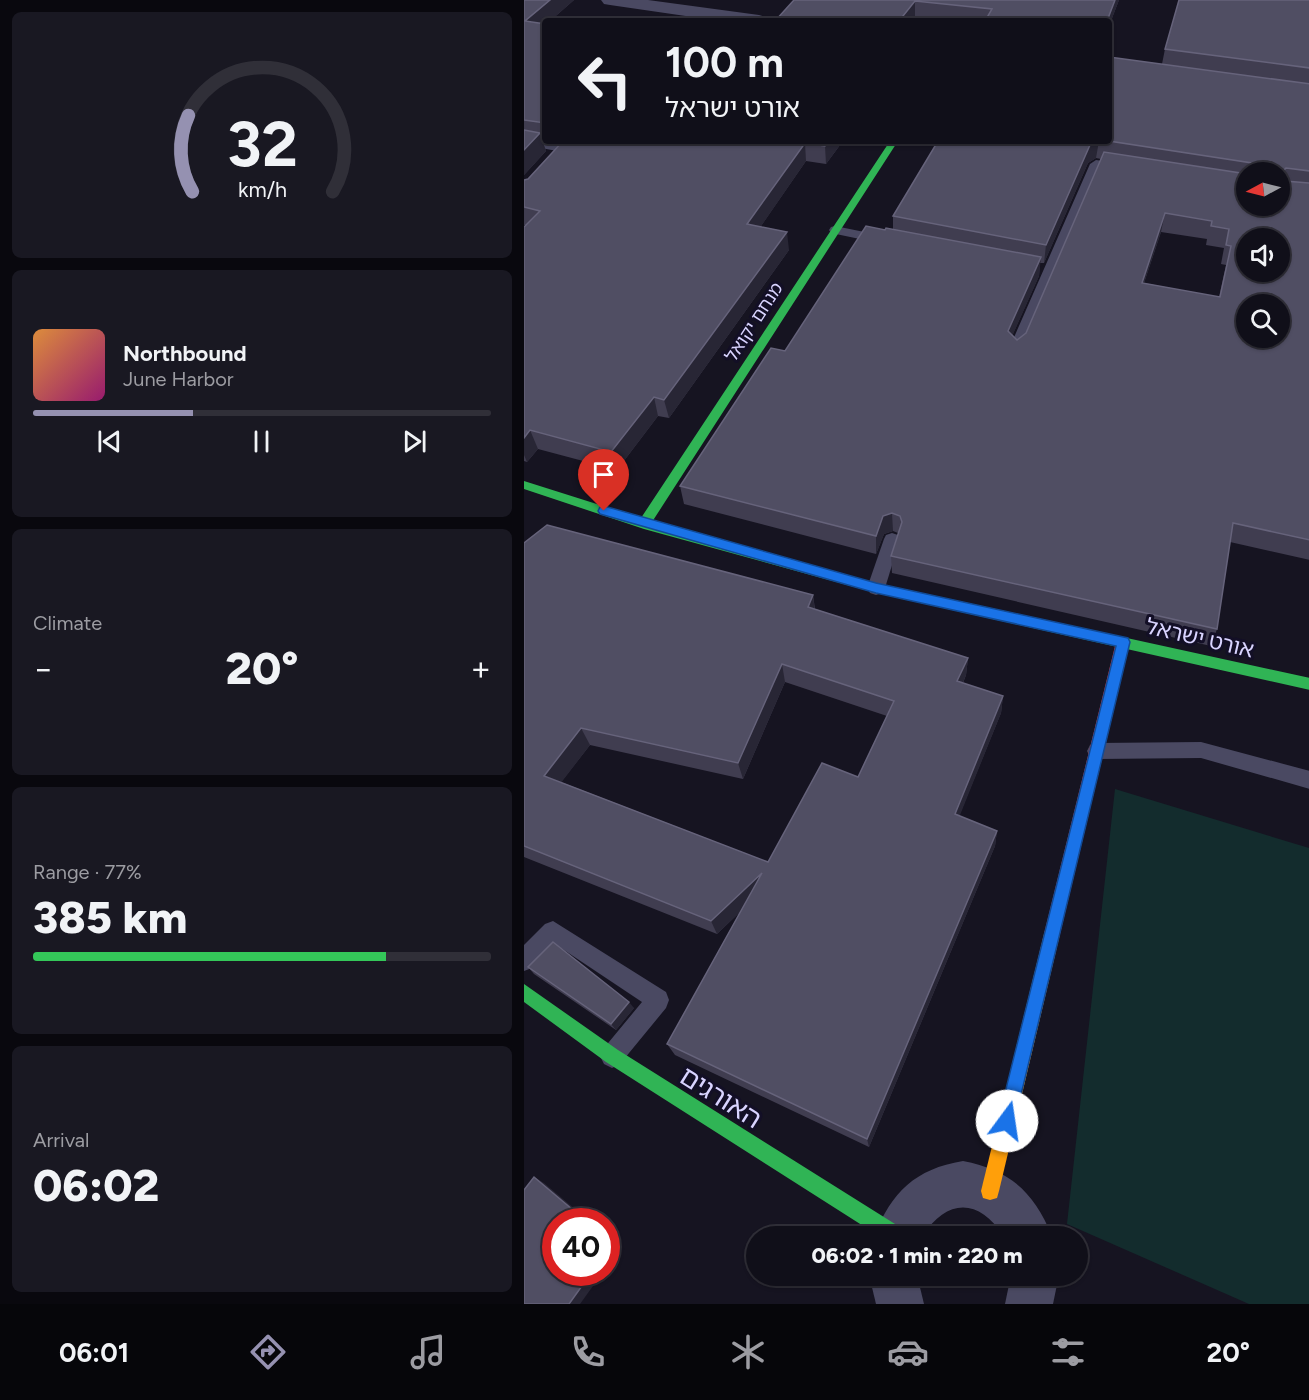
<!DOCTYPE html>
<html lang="en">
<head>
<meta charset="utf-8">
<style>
  body { margin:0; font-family:Figtree,"Noto Sans Hebrew",sans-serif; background:#191822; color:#f1f3f6; height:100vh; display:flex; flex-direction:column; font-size:22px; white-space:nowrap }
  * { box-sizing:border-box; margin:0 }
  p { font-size:20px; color:#9c9ca2 }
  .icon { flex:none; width:33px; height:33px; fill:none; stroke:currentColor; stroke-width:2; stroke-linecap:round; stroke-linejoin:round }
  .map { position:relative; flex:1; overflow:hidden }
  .sheet { display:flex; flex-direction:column; gap:12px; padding:12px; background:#09080e; width:524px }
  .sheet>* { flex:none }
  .guide { position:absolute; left:18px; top:18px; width:570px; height:126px; border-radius:6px; box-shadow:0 2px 4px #0004,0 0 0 2px #302f38; background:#100f19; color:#f1f3f6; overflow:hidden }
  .needle { width:39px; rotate:263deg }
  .tools { position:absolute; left:712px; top:162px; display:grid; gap:12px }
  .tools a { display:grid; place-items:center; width:54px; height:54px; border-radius:50%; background:#100f19; box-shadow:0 2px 4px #0004,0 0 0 2px #302f38; font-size:30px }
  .speed { position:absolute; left:18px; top:1208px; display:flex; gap:12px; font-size:30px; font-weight:700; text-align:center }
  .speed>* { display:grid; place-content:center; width:78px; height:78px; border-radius:50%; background:#100f19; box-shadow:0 2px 4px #0004,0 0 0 2px #302f38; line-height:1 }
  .speed .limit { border:9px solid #d22; background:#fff; color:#111 }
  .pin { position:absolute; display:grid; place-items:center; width:51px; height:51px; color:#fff; margin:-62px -26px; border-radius:50% 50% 50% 0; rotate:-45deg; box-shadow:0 0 6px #0007 }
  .pin .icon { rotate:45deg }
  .me { position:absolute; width:66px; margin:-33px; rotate:14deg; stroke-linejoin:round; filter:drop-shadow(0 0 4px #0008) }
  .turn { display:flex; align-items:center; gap:21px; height:126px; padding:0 24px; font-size:27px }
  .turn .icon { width:78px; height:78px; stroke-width:2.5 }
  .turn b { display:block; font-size:42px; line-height:51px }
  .big { font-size:45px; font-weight:800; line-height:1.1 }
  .sheet .card { flex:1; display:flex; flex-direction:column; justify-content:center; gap:9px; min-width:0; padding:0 21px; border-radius:9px; background:#191822 }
  .sheet .dial { align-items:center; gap:0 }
  .dial svg { height:156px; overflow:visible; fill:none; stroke:#302f38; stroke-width:7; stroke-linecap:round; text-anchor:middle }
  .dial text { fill:#f1f3f6; stroke:none }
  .song { display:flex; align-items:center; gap:18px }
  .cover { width:72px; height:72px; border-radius:9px; background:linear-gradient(135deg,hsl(30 70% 55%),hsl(320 70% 35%)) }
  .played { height:6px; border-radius:3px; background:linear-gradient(90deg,#9591b1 35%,#302f38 35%) }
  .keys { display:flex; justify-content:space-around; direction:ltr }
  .heat { display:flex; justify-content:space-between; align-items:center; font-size:33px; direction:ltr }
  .charge { height:9px; border-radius:4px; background:linear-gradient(90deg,#34c759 77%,#302f38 0) }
  .trip { position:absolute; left:222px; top:1226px; width:342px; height:60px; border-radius:30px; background:#100f19; box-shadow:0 2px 4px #0004,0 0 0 2px #302f38; font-weight:800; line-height:60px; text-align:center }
  .tabs { display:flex; height:96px; justify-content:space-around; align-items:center; background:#06060a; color:#9c9ca2 }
  .tabs .icon { width:42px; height:42px }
  .tabs .selected { color:#9591b1 }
  .tabs b { font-size:27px; color:#f1f3f6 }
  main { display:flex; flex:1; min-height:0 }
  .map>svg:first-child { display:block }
  .green { fill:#132c2d }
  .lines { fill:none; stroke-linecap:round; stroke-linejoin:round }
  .lane { fill:#4a4962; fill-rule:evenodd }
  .street { fill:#4a4962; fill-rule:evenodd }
  .fast { fill:#30b455; fill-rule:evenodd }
  .slow { fill:#ff9f0a; fill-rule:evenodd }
  .jam { fill:#e5322d; fill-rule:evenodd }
  .wall { fill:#403d50; fill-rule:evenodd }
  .shaded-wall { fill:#282635 }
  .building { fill:#504e63; stroke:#66637b; stroke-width:1.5; fill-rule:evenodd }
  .route { fill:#1a73e8; stroke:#114b97; stroke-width:1.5 }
  .labels { text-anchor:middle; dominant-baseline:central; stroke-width:6; stroke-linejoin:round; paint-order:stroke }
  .far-street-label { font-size:18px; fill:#d9d4ff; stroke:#130f26 }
  .street-label { font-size:22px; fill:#d9d4ff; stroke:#130f26 }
  .near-street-label { font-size:27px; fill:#d9d4ff; stroke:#130f26 }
</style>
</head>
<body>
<main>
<section class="sheet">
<div class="card dial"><svg viewBox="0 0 100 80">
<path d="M14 69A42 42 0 1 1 86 69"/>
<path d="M14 69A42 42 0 0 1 12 30" stroke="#9591b1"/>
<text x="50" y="56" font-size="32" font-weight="700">32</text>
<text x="50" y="72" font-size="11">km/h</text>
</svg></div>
<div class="card">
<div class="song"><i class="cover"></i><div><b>Northbound</b><p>June Harbor</p></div></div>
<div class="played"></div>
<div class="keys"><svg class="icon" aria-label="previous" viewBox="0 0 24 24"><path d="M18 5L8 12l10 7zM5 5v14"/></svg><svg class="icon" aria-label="pause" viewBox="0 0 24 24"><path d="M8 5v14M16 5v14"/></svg><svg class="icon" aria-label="next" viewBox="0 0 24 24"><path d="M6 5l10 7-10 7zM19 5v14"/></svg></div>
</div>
<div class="card"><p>Climate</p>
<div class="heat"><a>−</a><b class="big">20°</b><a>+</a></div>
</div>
<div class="card"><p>Range · 77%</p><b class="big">385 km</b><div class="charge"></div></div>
<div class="card"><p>Arrival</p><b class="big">06:02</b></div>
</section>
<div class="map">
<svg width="786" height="1304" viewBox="0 0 786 1304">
  <rect width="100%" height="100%" fill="#161421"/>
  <polygon class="green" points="591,789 785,848 785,1304 725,1304 543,1224"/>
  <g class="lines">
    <g class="lane">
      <polygon points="0,139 39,146 45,149 39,152 0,145"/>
      <polygon points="572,160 600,164 606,168 600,172 576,168 498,351 496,354 486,354 484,351 566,164"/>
      <polygon points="311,226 365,237 366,240 360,244 307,233 305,230 307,227"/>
      <polygon points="368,533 374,535 376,539 361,588 358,593 352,595 346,593 343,588 360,539 362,535"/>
      <polygon points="677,742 786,771 786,789 677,758 573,759 566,757 563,751 566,745 573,743"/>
      <polygon points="29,921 142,992 145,1000 142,1008 96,1064 88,1068 80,1064 76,1056 80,1048 118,1002 31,944 8,968 0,971 0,945 21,924"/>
    </g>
    <g class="street">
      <polygon points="77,0 124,0 235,15 242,17 244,21 196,21 86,5 80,4"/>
      <path d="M439 1161C486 1170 510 1192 528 1236H479C456 1198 422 1198 399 1236H350C368 1192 391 1169 439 1161Z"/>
      <polygon points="345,1275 393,1275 400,1304 352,1304"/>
      <polygon points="487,1275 535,1275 529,1304 481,1304"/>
    </g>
    <g class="fast">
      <polygon points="366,141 374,141 128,522 352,583 786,678 786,690 352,593 120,529 0,489 0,481 117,518"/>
      <polygon points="0,984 94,1050 379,1229 382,1236 355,1236 82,1062 0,1002"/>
    </g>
    <polygon class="slow" points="528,926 534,928 536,934 475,1191 473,1198 466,1200 459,1198 457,1191 520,934 522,928"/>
    <polygon class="jam" points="599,637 604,638 606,642 536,934 534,940 528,942 522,940 520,934 592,642 594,638"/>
  </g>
  <g class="wall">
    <polygon points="0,0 50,0 26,21 21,21 21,141 18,140 22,151 0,175"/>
    <polygon points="270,0 595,0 585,26 585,21 417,21 391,18"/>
    <path d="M786 0V560L706 542 693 629 687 646 368 573 367 556 374 533 369 531 360 534 352 554 160 504 156 486 261 351 361 230 369 229V216L414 141H585L638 64 641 49ZM572 158 577 159 502 333 493 340 488 336 515 276 516 263H520L564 163ZM723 172H756L723 206ZM637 232 683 239 682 245 700 248 697 264 702 265 695 297 620 283Z"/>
    <polygon points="39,141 319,141 302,164 282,161 237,226 265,250 145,418 134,416 93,470 14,449 3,462 0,461 0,227 2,225 0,225 0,180 4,179"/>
    <path d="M0 543 289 595 291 609 444 658 442 675 439 683 479 696 477 713 435 816 473 831 471 846 345 1147 151 1055 143 1044 216 912 193 934 0 857ZM261 682 363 716 334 777 244 862 37 782 66 745 219 779Z"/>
    <polygon points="4,967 110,1008 92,1030 10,974"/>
  </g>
  <g class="shaded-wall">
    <polygon points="26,0 50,0 26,21 21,21 21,25 1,21"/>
    <polygon points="591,0 595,0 585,26 585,21 583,21"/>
    <polygon points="391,1 391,18 389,21 375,21"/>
    <polygon points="16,133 22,151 0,175 0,150"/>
    <polygon points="305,141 319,141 302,164 301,146"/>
    <polygon points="573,141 575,141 572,158 564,163 520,263 522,245 566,145"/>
    <polygon points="281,143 282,161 226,242 223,224"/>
    <polygon points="641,213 637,232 614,301 618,283"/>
    <polygon points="263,232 265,250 145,418 140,400"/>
    <polygon points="517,257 515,276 482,350 484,331"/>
    <polygon points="130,397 134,416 93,470 87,452"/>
    <polygon points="6,430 14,449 3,462 0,455 0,438"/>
    <polygon points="368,513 369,531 360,534 352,554 352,536 359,516"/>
    <polygon points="289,595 291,613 284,607"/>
    <polygon points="444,658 442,675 432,699 433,681"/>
    <polygon points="258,664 261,682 219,779 214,763"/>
    <polygon points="479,696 477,713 430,830 431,814"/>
    <polygon points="57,728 66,745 30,792 20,776"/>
    <polygon points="473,831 471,846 345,1147 343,1139"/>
    <polygon points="238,873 242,887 193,934 187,921"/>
    <polygon points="105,1002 110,1008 92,1030 87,1024"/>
    <polygon points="10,1177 20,1183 65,1221 62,1221"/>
    <polygon points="82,1236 96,1248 82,1267"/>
    <polygon points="68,1272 79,1272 56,1304 45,1304"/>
  </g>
  <g class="building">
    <polygon points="0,0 26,0 1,21 21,24 21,123 0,120"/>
    <polygon points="270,0 591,0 583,21 461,21 468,9 391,1 375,21 251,21"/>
    <polygon points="655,0 786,0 786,68 641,49"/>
    <path d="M585 57 786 84V171L762 168 759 171 761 181 786 183V540L709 523 693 629 367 556 378 522 376 516 368 513 359 516 352 536 156 486 247 348 261 351 342 226 361 230 362 228 517 257 484 331 493 340 502 333 580 152 723 174V206H756V172H729L728 163 585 141ZM641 213 688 221 687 226 705 229 702 245 707 246 696 297 618 283ZM723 238H756V272H723ZM723 304H756V338H723Z"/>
    <polygon points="0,130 16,133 0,150"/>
    <polygon points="39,141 305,141 301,146 281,143 223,224 263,232 140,400 130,397 87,452 6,430 0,438 0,227 16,211 0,207 0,180 4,179"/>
    <polygon points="414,141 573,141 566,145 522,245 369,216"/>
    <path d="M23 525 289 595 284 607 444 658 433 681 479 696 431 814 473 831 343 1139 143 1044 238 873 187 921 0 846V543ZM258 664 370 701 334 777 298 763 244 862 20 776 57 728 214 763Z"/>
    <polygon points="29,942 105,1002 87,1024 4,967"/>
    <polygon points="10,1177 62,1221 32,1221 32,1272 68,1272 45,1304 0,1304 0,1190"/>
    <polygon points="82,1239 88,1244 82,1251"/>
  </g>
  <polygon class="route" points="80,506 352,583 604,638 606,642 489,1128 483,1130 476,1128 474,1121 592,646 352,593 76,514 74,511 76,507"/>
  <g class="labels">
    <g class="far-street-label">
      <text transform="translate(230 322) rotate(-57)">מנחם יקואל</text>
    </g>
    <g class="street-label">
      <text transform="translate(676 638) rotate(13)">אורט ישראל</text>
    </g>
    <g class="near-street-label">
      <text transform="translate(197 1097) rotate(32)">האורגים</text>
    </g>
  </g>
</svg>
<div class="tools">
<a><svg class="needle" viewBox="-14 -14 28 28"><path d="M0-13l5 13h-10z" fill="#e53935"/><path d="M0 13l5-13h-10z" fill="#9c9ca2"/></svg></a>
<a><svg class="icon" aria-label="sound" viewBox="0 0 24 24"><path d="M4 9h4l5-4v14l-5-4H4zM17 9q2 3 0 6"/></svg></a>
<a><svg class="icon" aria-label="search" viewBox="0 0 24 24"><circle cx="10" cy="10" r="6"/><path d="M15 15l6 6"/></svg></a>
</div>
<div class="speed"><div class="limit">40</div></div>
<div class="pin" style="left:80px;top:511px;background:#d93025"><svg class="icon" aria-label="arrive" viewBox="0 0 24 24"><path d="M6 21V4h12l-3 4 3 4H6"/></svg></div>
<svg class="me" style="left:483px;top:1121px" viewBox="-20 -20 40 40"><circle r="19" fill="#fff"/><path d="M0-13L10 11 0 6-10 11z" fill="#1a73e8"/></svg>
<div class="trip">06:02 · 1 min · 220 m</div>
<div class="guide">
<div class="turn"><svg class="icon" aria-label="left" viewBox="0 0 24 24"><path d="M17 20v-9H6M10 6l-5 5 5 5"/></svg><div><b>100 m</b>אורט ישראל</div></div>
</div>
</div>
</main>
<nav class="tabs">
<b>06:01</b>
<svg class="icon selected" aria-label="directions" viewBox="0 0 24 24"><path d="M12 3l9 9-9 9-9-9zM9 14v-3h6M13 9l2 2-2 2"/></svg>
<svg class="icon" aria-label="music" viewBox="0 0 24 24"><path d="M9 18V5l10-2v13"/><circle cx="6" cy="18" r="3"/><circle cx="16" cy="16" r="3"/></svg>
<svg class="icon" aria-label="phone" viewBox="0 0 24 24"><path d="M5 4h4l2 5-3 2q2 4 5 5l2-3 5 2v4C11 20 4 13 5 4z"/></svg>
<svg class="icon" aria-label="climate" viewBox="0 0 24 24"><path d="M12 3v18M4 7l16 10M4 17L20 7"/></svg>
<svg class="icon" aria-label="car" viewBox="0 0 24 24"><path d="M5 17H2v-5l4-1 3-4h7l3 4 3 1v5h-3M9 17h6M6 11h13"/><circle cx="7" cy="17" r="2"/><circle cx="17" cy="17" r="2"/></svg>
<svg class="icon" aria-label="filters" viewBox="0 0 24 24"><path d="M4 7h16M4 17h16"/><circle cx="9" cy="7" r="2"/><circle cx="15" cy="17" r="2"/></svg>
<b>20°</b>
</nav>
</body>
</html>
